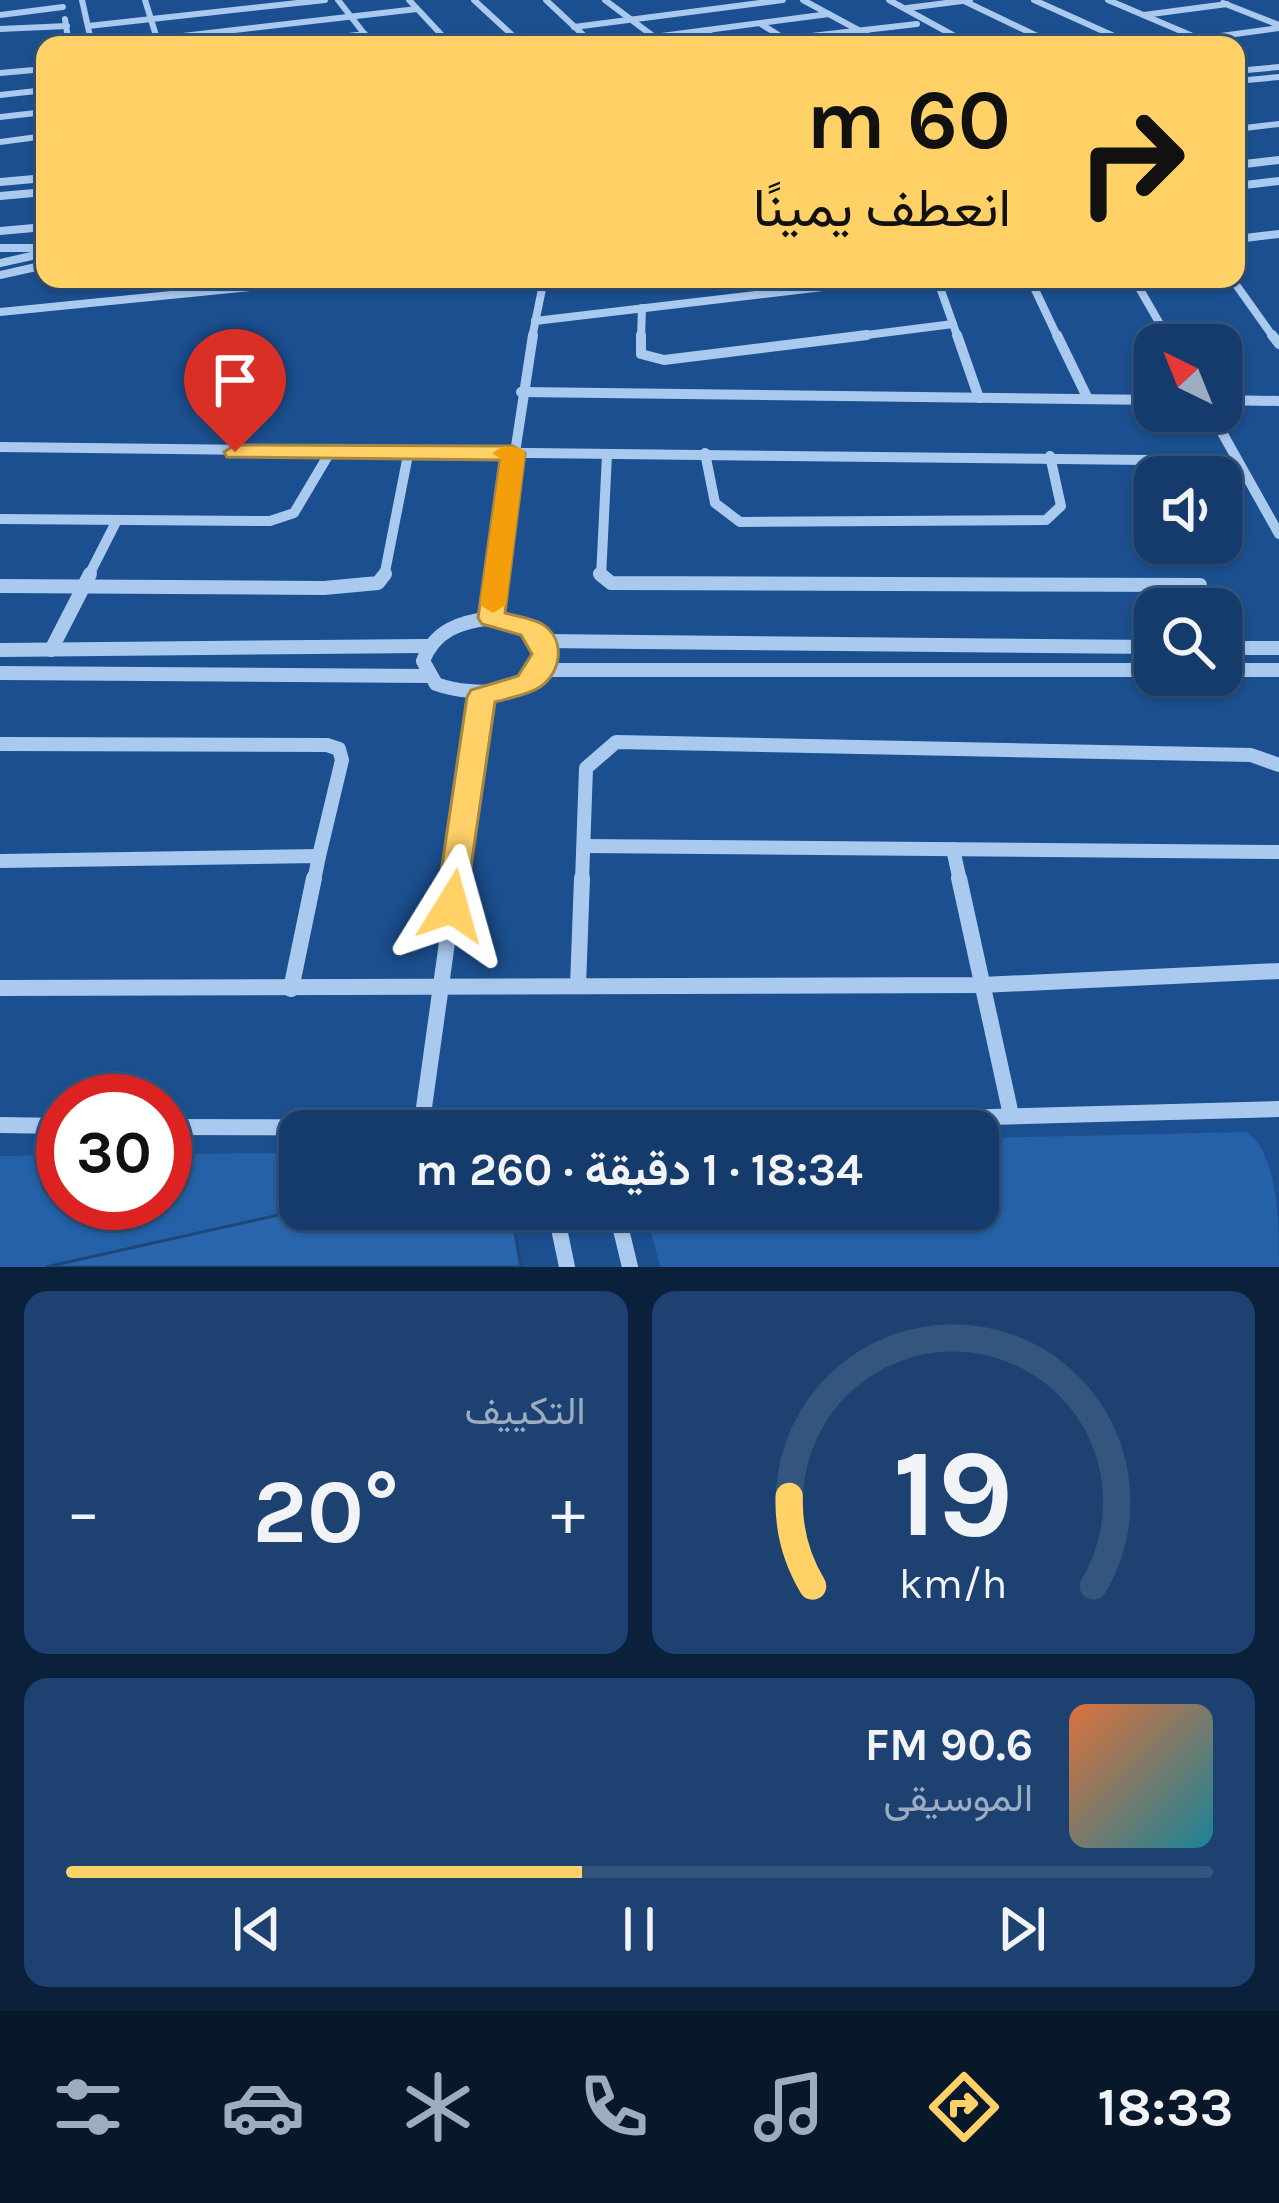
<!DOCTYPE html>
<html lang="ar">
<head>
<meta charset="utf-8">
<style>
  body { margin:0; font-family:Karla,Vazirmatn,sans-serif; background:#1d4271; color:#f1f3f6; direction:rtl; height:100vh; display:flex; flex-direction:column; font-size:45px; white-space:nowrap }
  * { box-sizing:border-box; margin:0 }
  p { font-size:39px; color:#9dadc1 }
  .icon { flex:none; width:66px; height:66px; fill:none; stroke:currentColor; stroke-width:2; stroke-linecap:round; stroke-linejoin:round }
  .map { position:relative; height:1267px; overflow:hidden; direction:ltr }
  .sheet { display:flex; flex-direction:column; gap:24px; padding:24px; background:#0b203b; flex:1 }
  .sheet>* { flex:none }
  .guide { position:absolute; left:36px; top:36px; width:1209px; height:252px; border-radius:24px; box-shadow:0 3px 9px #0004,0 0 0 3px #33557e; direction:rtl; background:#ffd166; color:#111; overflow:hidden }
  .needle { width:78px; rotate:317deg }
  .controls { position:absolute; left:1134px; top:324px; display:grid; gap:24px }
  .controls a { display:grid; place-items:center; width:108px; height:108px; border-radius:24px; background:#143b6b; box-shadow:0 3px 9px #0004,0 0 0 3px #33557e; font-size:60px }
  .speed { position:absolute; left:36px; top:1074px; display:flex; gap:24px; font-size:60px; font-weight:700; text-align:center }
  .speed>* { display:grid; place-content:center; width:156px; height:156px; border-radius:50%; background:#143b6b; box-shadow:0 3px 9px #0004,0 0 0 3px #33557e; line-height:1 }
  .speed .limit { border:18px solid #d22; background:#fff; color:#111 }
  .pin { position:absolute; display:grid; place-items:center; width:102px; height:102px; color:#fff; margin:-123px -51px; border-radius:50% 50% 50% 0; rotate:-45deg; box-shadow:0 0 12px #0007 }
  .pin .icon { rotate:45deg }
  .me { position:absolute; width:132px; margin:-66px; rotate:8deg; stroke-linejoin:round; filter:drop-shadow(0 0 9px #0008) }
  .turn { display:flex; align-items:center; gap:42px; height:252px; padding:0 36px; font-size:54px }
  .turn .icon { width:156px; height:156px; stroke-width:2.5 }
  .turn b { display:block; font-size:84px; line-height:102px }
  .big { font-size:90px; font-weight:700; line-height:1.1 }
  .sheet .card { flex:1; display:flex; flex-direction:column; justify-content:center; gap:18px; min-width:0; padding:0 42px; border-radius:24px; background:#1d4271 }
  .sheet .dial { align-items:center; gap:0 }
  .dial svg { height:312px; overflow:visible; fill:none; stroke:#33557e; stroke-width:7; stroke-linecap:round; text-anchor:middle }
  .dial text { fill:#f1f3f6; stroke:none }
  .song { display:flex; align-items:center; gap:36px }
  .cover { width:144px; height:144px; border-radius:18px; background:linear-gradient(135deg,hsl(20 70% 55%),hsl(190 70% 35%)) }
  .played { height:12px; border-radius:6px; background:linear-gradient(90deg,#ffd166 45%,#33557e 45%) }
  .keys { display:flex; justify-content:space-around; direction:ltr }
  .heat { display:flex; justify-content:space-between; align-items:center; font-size:66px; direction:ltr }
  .sheet .tiles { flex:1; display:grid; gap:24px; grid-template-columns:1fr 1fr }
  .card:last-child { grid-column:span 2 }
  .trip { position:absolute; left:279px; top:1110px; width:720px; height:120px; border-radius:24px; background:#143b6b; box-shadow:0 3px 9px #0004,0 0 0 3px #33557e; font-weight:700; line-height:120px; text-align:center; direction:rtl }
  .menu { display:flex; height:192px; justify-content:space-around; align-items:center; background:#08182b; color:#9dadc1 }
  .menu .icon { width:84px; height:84px }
  .menu .active { color:#ffd166 }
  .menu b { font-size:54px; color:#f1f3f6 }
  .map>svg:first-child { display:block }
  .green { fill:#2461a8 }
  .building { fill:#2a66ad; stroke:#1d4779; stroke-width:3 }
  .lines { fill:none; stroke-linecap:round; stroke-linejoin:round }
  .street-far4 { stroke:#a9c9ee; stroke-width:6 }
  .street-far3 { stroke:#a9c9ee; stroke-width:8 }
  .street-far2 { stroke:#a9c9ee; stroke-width:10 }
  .street-far1 { stroke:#a9c9ee; stroke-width:14 }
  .street { stroke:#a9c9ee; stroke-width:16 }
  .route { fill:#ffd166; stroke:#a68842; stroke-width:3 }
  .slow { fill:#f59e0b }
</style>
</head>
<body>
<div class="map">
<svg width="1279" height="1267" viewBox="0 0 1279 1267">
  <rect width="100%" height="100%" fill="#1b4f8f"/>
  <g class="green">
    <path d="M1247 1132C1279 1156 1279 1224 1279 1267H660L645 1209H978V1138Z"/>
    <polygon points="300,1153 300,1209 332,1209 69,1267 0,1267 0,1156 63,1155 63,1203 165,1203 165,1154"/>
  </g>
  <polygon class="building" points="305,1209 511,1209 521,1267 46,1267"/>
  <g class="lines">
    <g class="street-far4">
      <polyline points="82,0 92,45"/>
      <polyline points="145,0 159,45"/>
      <polyline points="338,0 373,45"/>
      <polyline points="409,0 451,45"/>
      <polyline points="474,0 523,45"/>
      <polyline points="546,0 594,45"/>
      <polyline points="605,0 665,45"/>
      <polyline points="803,0 886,45"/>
      <polyline points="889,0 971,45"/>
      <polyline points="962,0 1056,45"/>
      <polyline points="1034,0 1134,45"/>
      <polyline points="1108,0 1195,37"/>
      <polyline points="1223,3 1279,25"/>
      <polyline points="907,8 970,0"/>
      <polyline points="0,15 63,7"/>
      <polyline points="1144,15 1227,4"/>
      <polyline points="65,19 69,45"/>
      <polyline points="761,24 785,39 917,24"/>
      <polyline points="88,26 325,0"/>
      <polyline points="574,27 783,0"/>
      <polyline points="0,29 67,26"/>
      <polyline points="704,31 727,45"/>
      <polyline points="654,37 829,14"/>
      <polyline points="157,39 417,9"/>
      <polyline points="275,45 365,34"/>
      <polyline points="412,45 447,41"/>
      <polyline points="1155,45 1279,28"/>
      <polyline points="1236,71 1279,67"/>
      <polyline points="0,73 45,69"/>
      <polyline points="1236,81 1279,77"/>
      <polyline points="0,95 45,90"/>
      <polyline points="0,117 45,112"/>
      <polyline points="1236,129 1279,124"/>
      <polyline points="0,142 45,136"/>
    </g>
    <g class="street-far3">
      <polyline points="1236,165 1279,160"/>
      <polyline points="0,182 45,178"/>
      <polyline points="1236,186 1279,181"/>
      <polyline points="0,196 45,192"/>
      <polyline points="0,231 45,227"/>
      <polyline points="1236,239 1279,234"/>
      <polyline points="0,248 44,248"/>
      <polyline points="0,263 45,253"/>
      <polyline points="0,275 45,265"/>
      <polyline points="937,279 958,338"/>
      <polyline points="1030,279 1058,338"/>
      <polyline points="1134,279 1168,338"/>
      <polyline points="1232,279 1274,338"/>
      <polyline points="0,312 332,279"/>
      <polyline points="535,321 891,279"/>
      <polyline points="532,338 544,279"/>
      <polyline points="641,338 642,308"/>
      <polyline points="843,338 953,324"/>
    </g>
    <g class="street-far2">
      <polyline points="641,335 641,354 664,360 867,335"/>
      <polyline points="957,335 979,398"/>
      <polyline points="1057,335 1088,399"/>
      <polyline points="1166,335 1172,345"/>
      <polyline points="1272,335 1279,344"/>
      <polyline points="521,392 1155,400"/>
      <polyline points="1221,400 1279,401"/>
      <polyline points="1210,411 1279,534"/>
      <polyline points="0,447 1235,461"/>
      <polyline points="705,453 715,503 740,522 1046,520 1061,506 1050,456"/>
      <polyline points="0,519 270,521 294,513 329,454"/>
      <polyline points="88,577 116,522"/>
      <polyline points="384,577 408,455"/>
      <polyline points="496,577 533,335"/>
      <polyline points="601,577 607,455"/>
    </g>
    <g class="street-far1">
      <polyline points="600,574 611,583 1200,585"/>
      <polyline points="0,586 324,588 378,583 385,574"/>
      <polyline points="491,618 497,574"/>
      <path d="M491 618 524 627 541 641C551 700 473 697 436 684L423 661C435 630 460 622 491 618Z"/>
      <polyline points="543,641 1155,647"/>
      <polyline points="1221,648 1279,648"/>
      <polyline points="0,650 427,646"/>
      <polyline points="51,650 90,574"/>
      <polyline points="541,670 1155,670"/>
      <polyline points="1221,670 1279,670"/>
      <polyline points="0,673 427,676"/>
      <polyline points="0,744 327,745 339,749 342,760 319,856"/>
      <polyline points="584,846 1279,852"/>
      <polyline points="953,849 960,881"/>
      <polyline points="0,861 319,856 314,881"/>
      <polyline points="455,881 481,697"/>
      <polyline points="582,881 586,768 616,742 1251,755 1279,765"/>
    </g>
    <g class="street">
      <polyline points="959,878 1011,1115"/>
      <polyline points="578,986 582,878"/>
      <polyline points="0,988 982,985 1279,971"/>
      <polyline points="291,989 314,878"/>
      <polyline points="0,1125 63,1126"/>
      <polyline points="165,1127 596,1128 1279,1109"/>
      <polyline points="421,1129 456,878"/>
      <polyline points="555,1209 567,1267"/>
      <polyline points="616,1209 630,1267"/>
    </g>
  </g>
  <path class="route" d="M235 445 513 446 525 453 505 613C516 616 532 618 542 624 566 639 562 672 540 687 528 695 509 698 495 702L464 915 452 919 441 915 436 906 467 697 471 690 518 676 532 654 521 635 482 624 478 618 500 460 227 457 224 452Z"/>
  <polygon class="slow" points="504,446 521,448 525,453 506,605 493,613 480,605 501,459 492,453"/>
</svg>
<div class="controls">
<a><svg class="needle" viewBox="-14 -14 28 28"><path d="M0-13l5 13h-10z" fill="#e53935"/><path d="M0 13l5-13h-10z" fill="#9dadc1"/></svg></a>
<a><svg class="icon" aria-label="sound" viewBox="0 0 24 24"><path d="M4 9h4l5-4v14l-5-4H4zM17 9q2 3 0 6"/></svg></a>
<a><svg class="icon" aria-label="search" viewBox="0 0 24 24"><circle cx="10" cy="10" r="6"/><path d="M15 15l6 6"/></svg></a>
</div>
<div class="speed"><div class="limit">30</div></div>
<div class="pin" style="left:235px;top:452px;background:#d93025"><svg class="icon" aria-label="arrive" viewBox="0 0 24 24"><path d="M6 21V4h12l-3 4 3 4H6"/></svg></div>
<svg class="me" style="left:452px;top:906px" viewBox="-20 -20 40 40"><path d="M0-17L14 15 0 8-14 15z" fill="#ffd166" stroke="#fff" stroke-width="4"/></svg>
<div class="trip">18:34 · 1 دقيقة · 260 m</div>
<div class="guide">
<div class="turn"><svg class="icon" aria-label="right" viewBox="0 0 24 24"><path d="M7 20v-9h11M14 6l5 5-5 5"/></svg><div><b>60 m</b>انعطف يمينًا</div></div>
</div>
</div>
<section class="sheet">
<div class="tiles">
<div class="card dial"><svg viewBox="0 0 100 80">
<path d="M14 69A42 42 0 1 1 86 69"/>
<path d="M14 69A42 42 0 0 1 8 46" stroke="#ffd166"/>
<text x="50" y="56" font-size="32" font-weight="700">19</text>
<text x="50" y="72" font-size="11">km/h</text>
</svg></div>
<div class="card"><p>التكييف</p>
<div class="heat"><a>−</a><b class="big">20°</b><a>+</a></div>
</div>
<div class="card">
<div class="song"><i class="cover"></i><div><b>90.6 FM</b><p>الموسيقى</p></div></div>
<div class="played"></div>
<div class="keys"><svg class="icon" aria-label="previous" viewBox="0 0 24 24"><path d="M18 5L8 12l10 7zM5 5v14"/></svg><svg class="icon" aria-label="pause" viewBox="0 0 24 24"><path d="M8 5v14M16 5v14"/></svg><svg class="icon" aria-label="next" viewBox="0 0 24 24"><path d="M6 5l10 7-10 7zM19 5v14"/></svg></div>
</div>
</div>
</section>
<nav class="menu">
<b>18:33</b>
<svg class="icon active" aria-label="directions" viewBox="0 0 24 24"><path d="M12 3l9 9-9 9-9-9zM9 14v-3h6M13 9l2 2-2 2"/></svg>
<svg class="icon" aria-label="music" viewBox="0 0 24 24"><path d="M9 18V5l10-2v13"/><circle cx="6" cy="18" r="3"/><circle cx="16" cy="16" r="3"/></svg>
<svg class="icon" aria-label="phone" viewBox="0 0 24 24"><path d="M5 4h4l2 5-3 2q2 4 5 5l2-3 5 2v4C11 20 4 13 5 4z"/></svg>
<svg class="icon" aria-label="climate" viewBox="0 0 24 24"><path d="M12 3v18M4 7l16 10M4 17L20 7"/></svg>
<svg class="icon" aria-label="car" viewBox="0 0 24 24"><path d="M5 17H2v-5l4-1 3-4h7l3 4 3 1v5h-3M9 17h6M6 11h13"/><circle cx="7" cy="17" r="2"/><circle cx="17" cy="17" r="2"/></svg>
<svg class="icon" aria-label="filters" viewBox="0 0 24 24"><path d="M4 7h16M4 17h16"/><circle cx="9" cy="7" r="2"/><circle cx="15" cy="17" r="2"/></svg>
</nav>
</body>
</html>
